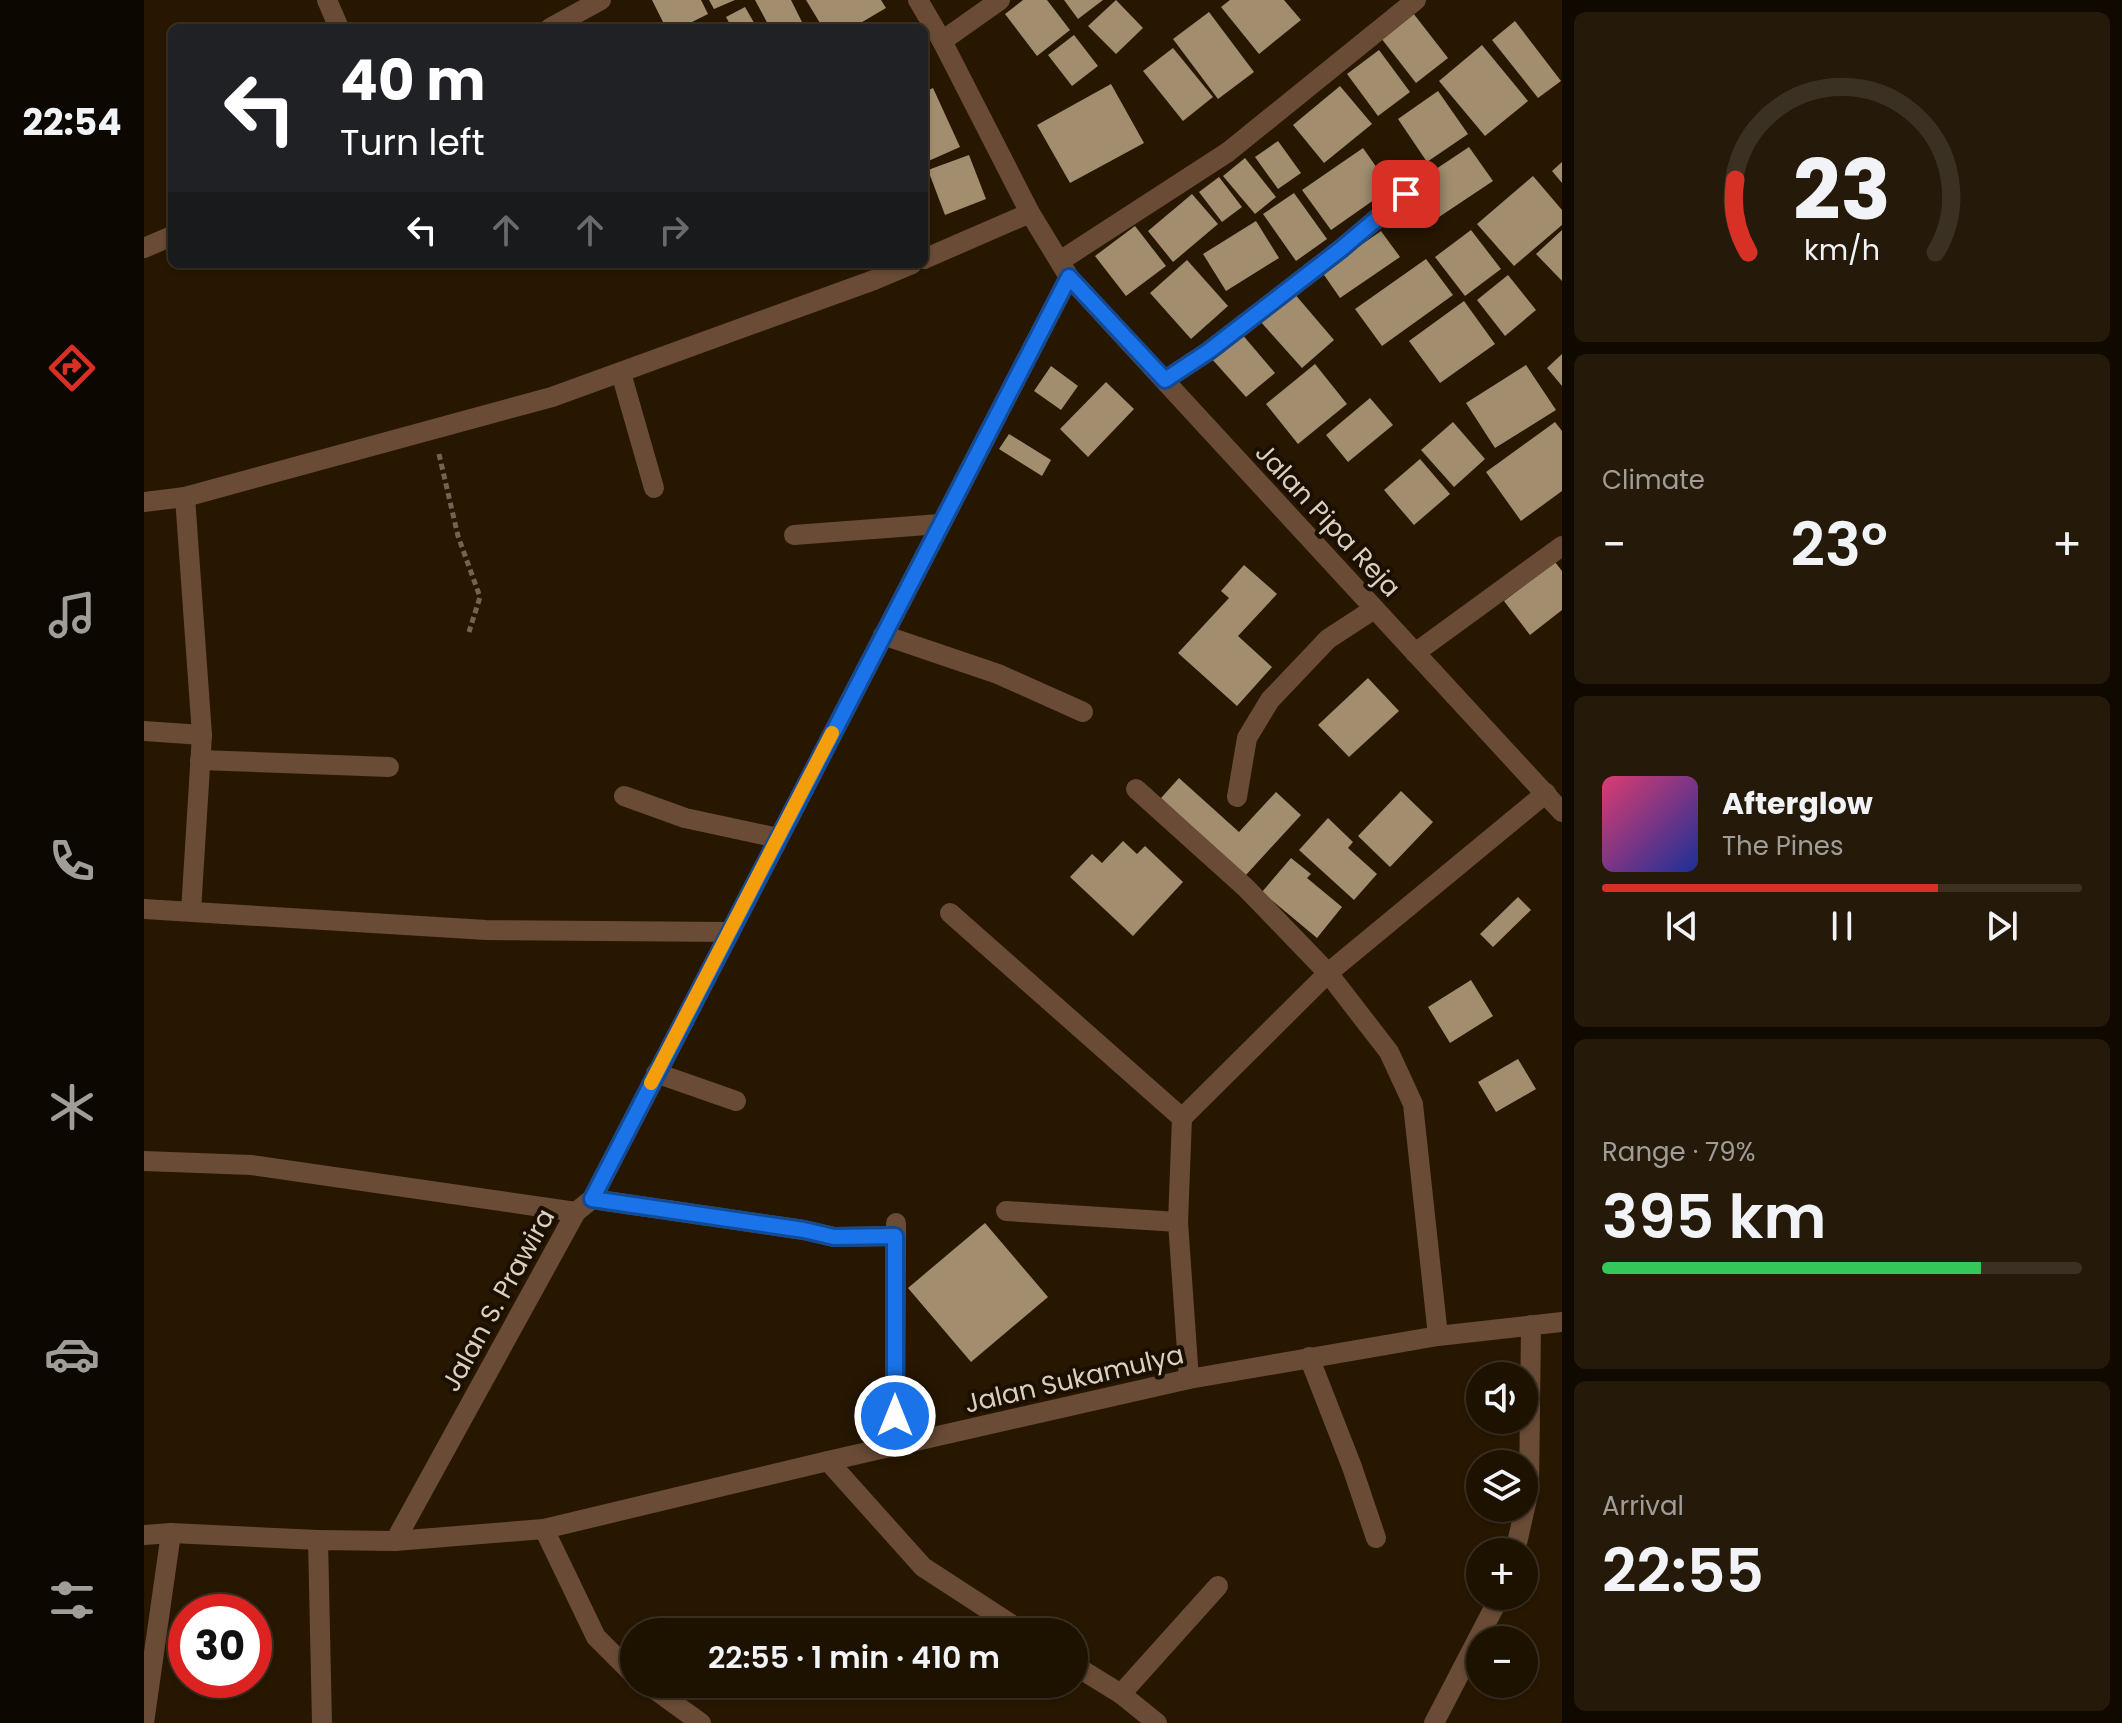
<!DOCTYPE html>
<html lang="en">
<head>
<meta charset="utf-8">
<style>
  body { margin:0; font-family:Poppins,sans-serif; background:#251a0a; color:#f1f3f6; height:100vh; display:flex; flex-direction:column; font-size:30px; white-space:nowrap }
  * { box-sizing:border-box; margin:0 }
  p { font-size:26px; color:#a09d99 }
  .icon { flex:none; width:44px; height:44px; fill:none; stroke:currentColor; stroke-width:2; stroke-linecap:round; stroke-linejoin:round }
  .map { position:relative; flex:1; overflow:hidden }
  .sheet { display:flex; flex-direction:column; gap:12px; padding:12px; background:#100900; width:560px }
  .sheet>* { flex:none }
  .top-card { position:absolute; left:24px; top:24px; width:760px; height:244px; border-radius:12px; box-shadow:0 2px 6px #0004,0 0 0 2px #3b3122; background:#202124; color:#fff; overflow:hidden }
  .tools { position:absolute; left:1322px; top:1362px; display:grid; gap:16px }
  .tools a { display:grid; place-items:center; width:72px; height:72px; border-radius:50%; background:#1d1100; box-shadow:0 2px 6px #0004,0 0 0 2px #3b3122; font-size:40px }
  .speed { position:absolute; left:24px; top:1594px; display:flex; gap:16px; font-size:40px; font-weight:700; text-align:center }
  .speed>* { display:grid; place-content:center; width:104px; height:104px; border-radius:50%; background:#1d1100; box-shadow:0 2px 6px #0004,0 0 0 2px #3b3122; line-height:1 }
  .speed .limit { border:12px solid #d22; background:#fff; color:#111 }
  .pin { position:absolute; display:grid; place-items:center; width:68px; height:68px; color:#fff; margin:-34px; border-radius:16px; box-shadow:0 4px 12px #0006 }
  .me { position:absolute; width:88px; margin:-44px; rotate:0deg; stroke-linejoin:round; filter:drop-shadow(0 0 6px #0008) }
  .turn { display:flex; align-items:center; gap:28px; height:168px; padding:0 40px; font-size:36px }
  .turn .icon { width:104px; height:104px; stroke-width:2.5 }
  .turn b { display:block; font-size:56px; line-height:68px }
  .lanes { display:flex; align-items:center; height:76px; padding:0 40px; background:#0003; justify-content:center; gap:40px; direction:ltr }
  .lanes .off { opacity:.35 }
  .big { font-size:60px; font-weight:600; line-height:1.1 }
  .sheet .tile { flex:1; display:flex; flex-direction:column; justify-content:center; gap:12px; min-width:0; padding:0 28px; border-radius:12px; background:#251a0a }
  .sheet .dial { align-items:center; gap:0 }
  .dial svg { height:208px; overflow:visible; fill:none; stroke:#3b3122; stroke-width:7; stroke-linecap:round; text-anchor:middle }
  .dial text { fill:#f1f3f6; stroke:none }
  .song { display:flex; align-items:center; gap:24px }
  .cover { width:96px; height:96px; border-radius:12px; background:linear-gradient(135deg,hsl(340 70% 55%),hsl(230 70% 35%)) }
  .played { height:8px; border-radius:4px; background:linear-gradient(90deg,#d93025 70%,#3b3122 70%) }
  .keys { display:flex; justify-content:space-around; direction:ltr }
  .heat { display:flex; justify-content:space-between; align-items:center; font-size:44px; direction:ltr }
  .charge { height:12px; border-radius:6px; background:linear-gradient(90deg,#34c759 79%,#3b3122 0) }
  .trip { position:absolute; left:476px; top:1618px; width:468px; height:80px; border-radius:40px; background:#1d1100; box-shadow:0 2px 6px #0004,0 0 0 2px #3b3122; font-weight:600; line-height:80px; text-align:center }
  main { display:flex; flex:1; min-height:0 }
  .dock { display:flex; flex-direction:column; width:144px; justify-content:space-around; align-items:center; background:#0c0700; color:#a09d99 }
  .dock .icon { width:56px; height:56px }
  .dock .on { color:#d93025 }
  .dock b { font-size:36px; color:#f1f3f6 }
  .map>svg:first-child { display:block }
  .building { fill:#a28e6f }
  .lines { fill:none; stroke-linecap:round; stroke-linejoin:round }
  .path { stroke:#726450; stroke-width:5; stroke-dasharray:6 4; stroke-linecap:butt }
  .minor { stroke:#694b36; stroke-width:20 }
  .tertiary { stroke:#694b36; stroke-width:20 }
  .route-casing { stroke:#114b97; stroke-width:20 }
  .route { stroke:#1a73e8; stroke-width:14 }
  .slow { stroke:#f59e0b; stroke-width:14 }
  .labels { text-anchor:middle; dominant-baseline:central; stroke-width:8; stroke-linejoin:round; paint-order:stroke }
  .street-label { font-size:26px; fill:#dbd0c0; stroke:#1b0f00 }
</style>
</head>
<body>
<main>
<nav class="dock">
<b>22:54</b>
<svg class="icon on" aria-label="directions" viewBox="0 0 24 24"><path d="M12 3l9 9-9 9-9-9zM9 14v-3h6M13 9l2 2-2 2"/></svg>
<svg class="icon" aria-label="music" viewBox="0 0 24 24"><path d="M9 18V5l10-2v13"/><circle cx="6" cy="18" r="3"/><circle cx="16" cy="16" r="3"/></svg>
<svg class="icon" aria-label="phone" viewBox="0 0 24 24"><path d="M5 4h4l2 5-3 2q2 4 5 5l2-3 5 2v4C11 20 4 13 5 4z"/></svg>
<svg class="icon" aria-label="climate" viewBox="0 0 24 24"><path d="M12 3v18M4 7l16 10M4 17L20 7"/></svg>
<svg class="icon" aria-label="car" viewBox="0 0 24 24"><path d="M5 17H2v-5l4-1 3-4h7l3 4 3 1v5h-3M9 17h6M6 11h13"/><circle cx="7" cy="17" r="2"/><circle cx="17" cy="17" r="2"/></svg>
<svg class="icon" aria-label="filters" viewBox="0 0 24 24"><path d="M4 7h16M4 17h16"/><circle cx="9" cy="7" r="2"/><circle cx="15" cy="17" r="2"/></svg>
</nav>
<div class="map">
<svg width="1418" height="1723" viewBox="0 0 1418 1723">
  <rect width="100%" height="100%" fill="#271700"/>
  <g class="building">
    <polygon points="508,0 557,0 564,14 536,28 522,28"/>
    <polygon points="565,0 591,0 570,9"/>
    <polygon points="611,0 647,0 659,24 651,28 626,28"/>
    <polygon points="662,0 737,0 742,8 708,28 679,28"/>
    <polygon points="879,0 903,0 926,30 893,56 861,14"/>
    <polygon points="920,0 959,0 934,19"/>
    <polygon points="972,0 999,28 972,54 944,26"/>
    <polygon points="1086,0 1140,0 1157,20 1115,54 1077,7"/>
    <polygon points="601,7 613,28 588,28 582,17"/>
    <polygon points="1065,12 1110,72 1074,99 1029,39"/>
    <polygon points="1269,13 1304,58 1272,83 1237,38"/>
    <polygon points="1371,21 1417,81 1394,98 1348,40"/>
    <polygon points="930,35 954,66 928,86 904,55"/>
    <polygon points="1338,45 1384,101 1341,136 1295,81"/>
    <polygon points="1029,48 1069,97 1039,121 999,71"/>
    <polygon points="1235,50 1266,92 1234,116 1203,74"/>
    <polygon points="967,84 1000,143 926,183 893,125"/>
    <polygon points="1196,86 1228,124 1180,163 1149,125"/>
    <polygon points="789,88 816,147 780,163 780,92"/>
    <polygon points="1294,91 1324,134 1283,162 1254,119"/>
    <polygon points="1134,141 1157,173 1134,189 1111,157"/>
    <polygon points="1325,147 1349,181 1292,219 1268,185"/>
    <polygon points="1219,148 1247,188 1187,230 1158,190"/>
    <polygon points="825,155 842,199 801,215 784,170"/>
    <polygon points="1101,158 1132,197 1111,214 1079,176"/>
    <polygon points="1418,162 1418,183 1408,171"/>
    <polygon points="1389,176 1418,210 1418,225 1370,266 1333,224"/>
    <polygon points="1075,177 1098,207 1078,222 1055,192"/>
    <polygon points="1150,193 1183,239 1152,261 1119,214"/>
    <polygon points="1048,194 1074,224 1029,262 1004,231"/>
    <polygon points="1112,221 1135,258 1082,291 1059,254"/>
    <polygon points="991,226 1022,266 982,296 951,256"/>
    <polygon points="1327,230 1357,269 1321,296 1291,257"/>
    <polygon points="1418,230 1418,281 1392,254"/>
    <polygon points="1237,231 1256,257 1196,298 1178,272"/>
    <polygon points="1282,259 1309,295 1238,346 1211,309"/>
    <polygon points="1043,260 1084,306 1047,339 1006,293"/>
    <polygon points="1364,275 1392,310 1361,336 1333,300"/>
    <polygon points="1149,292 1190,340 1158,368 1116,321"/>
    <polygon points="1320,301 1351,344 1296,383 1265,341"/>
    <polygon points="1097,333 1131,373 1102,397 1067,358"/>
    <polygon points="1418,354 1418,386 1403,368"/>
    <polygon points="1171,364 1203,404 1154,444 1122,404"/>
    <polygon points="1382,365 1412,410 1351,448 1322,403"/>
    <polygon points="907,366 934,386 917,410 890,391"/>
    <polygon points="962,382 990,409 944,457 916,429"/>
    <polygon points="1226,398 1249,425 1204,462 1182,435"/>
    <polygon points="1309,422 1341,459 1310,487 1277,450"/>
    <polygon points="1411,422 1418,431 1418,491 1377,521 1342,472"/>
    <polygon points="865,434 907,460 898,476 855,449"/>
    <polygon points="1276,459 1306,494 1270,525 1240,490"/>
    <polygon points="1411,562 1418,571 1418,610 1386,635 1360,601"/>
    <polygon points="1100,565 1133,594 1094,636 1128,667 1093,706 1034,653 1085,598 1077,591"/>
    <polygon points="1224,678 1255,711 1205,757 1174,725"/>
    <polygon points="1035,778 1095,832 1132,792 1157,815 1101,876 1017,798"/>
    <polygon points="1257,791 1289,822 1246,867 1214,836"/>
    <polygon points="1184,818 1209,842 1204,848 1233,874 1210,900 1155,850"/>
    <polygon points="979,841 993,854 1001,846 1039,882 989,936 926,877 948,854 958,863"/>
    <polygon points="1147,858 1167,874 1163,878 1198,907 1173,938 1118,892"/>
    <polygon points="1374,897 1387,910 1349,947 1336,934"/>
    <polygon points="1327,980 1349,1016 1306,1043 1284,1007"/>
    <polygon points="1374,1059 1392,1089 1352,1112 1334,1082"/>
    <polygon points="841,1223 904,1297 827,1362 764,1288"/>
  </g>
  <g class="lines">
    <polyline class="path" points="295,454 314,536 336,597 325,632"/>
    <g class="minor">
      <polyline points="183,0 195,28"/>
      <polyline points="406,28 457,0"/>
      <polyline points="798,41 856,0"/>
      <polyline points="0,248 28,236"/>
      <polyline points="780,259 886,213"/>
      <polyline points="916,261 1084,152 1272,0"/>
      <polyline points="477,373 510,488"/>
      <polyline points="1021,380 1065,351 1197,249 1262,194"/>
      <polyline points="41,497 58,735 47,911"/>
      <polyline points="0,502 41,497 408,397 730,280 768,264"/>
      <polyline points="650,535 796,524"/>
      <polyline points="739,635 854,674 939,712"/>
      <polyline points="1271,653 1418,546"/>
      <polyline points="0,731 58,735"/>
      <polyline points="56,760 245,767"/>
      <polyline points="992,789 1102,888 1184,973 1245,1052 1269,1104 1294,1336"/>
      <polyline points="480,796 541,818 634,838"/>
      <polyline points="1093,797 1103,738 1126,700 1184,639 1230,609"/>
      <polyline points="0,909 342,930 586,932"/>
      <polyline points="806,913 1038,1118"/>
      <polyline points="512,1073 592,1101"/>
      <polyline points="0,1161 107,1165 432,1212"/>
      <polyline points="448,1199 660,1230 690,1237 751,1236"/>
      <polyline points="862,1211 1034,1222"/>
      <polyline points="1165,1357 1208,1467 1232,1538"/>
      <polyline points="1045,1379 1034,1222 1038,1118 1184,973 1402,793"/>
      <polyline points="751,1446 752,1223"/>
      <polyline points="684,1461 779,1567 879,1632"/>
      <polyline points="400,1529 452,1637 490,1675"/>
      <polyline points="0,1535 27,1533 174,1540"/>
      <polyline points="251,1541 432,1212 448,1199 925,277"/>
      <polyline points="1371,1552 1385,1490 1387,1325"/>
      <polyline points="930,1665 977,1694 1013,1723"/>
      <polyline points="503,1684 557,1723"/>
      <polyline points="977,1694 1074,1586"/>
      <polyline points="0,1723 27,1533"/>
      <polyline points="1290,1723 1356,1596"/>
    </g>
    <g class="tertiary">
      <polyline points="774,0 798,41 886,213 925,277 1418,812"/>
      <polyline points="178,1723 174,1540 251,1541 400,1529 684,1461 1045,1379 1294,1336 1418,1322"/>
    </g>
  </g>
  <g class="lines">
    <g class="route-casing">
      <polyline id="route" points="751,1416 751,1236 690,1237 660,1230 448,1199 925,277 1021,380 1065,351 1197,249 1262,194"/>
    </g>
    <use href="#route" class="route"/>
    <polyline class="slow" points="507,1083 688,733"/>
  </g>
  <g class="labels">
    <g class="street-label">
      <text transform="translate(1184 520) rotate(47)">Jalan Pipa Reja</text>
      <text transform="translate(354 1300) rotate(-61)">Jalan S. Prawira</text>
      <text transform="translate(930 1379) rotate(-13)">Jalan Sukamulya</text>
    </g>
  </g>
</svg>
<div class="tools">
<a><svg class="icon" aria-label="sound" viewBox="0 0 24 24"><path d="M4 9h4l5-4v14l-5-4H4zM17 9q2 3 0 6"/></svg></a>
<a><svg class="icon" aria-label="layers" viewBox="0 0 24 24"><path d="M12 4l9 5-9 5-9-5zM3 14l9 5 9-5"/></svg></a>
<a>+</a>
<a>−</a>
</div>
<div class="speed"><div class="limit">30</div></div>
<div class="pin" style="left:1262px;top:194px;background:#d93025"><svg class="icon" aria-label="arrive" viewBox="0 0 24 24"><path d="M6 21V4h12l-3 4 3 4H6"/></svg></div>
<svg class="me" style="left:751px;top:1416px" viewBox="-20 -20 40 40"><circle r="17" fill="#1a73e8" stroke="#fff" stroke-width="3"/><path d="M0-11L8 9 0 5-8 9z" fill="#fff"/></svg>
<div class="trip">22:55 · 1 min · 410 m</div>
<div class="top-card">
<div class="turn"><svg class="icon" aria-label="left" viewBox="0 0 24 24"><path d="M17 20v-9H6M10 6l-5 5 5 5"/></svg><div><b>40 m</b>Turn left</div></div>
<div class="lanes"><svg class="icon" aria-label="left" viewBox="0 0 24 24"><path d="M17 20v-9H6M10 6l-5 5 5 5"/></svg><svg class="icon off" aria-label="ahead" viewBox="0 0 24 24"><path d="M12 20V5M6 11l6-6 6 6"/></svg><svg class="icon off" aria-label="ahead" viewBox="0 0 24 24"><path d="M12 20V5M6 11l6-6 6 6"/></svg><svg class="icon off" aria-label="right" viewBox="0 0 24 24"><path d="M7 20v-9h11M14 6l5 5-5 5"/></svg></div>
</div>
</div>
<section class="sheet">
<div class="tile dial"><svg viewBox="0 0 100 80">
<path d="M14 69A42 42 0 1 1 86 69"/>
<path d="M14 69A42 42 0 0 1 9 41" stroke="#d93025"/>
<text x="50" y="56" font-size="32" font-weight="700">23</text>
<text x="50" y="72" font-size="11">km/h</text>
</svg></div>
<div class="tile"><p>Climate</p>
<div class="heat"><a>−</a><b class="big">23°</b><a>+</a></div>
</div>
<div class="tile">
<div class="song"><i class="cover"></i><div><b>Afterglow</b><p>The Pines</p></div></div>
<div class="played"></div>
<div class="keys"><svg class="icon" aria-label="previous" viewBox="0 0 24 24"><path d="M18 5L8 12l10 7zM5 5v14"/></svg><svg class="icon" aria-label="pause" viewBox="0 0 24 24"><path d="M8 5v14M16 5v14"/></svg><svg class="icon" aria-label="next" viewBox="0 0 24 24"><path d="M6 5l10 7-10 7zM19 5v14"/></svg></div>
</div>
<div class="tile"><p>Range · 79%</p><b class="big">395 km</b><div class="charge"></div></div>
<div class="tile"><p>Arrival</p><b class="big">22:55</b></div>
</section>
</main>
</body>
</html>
